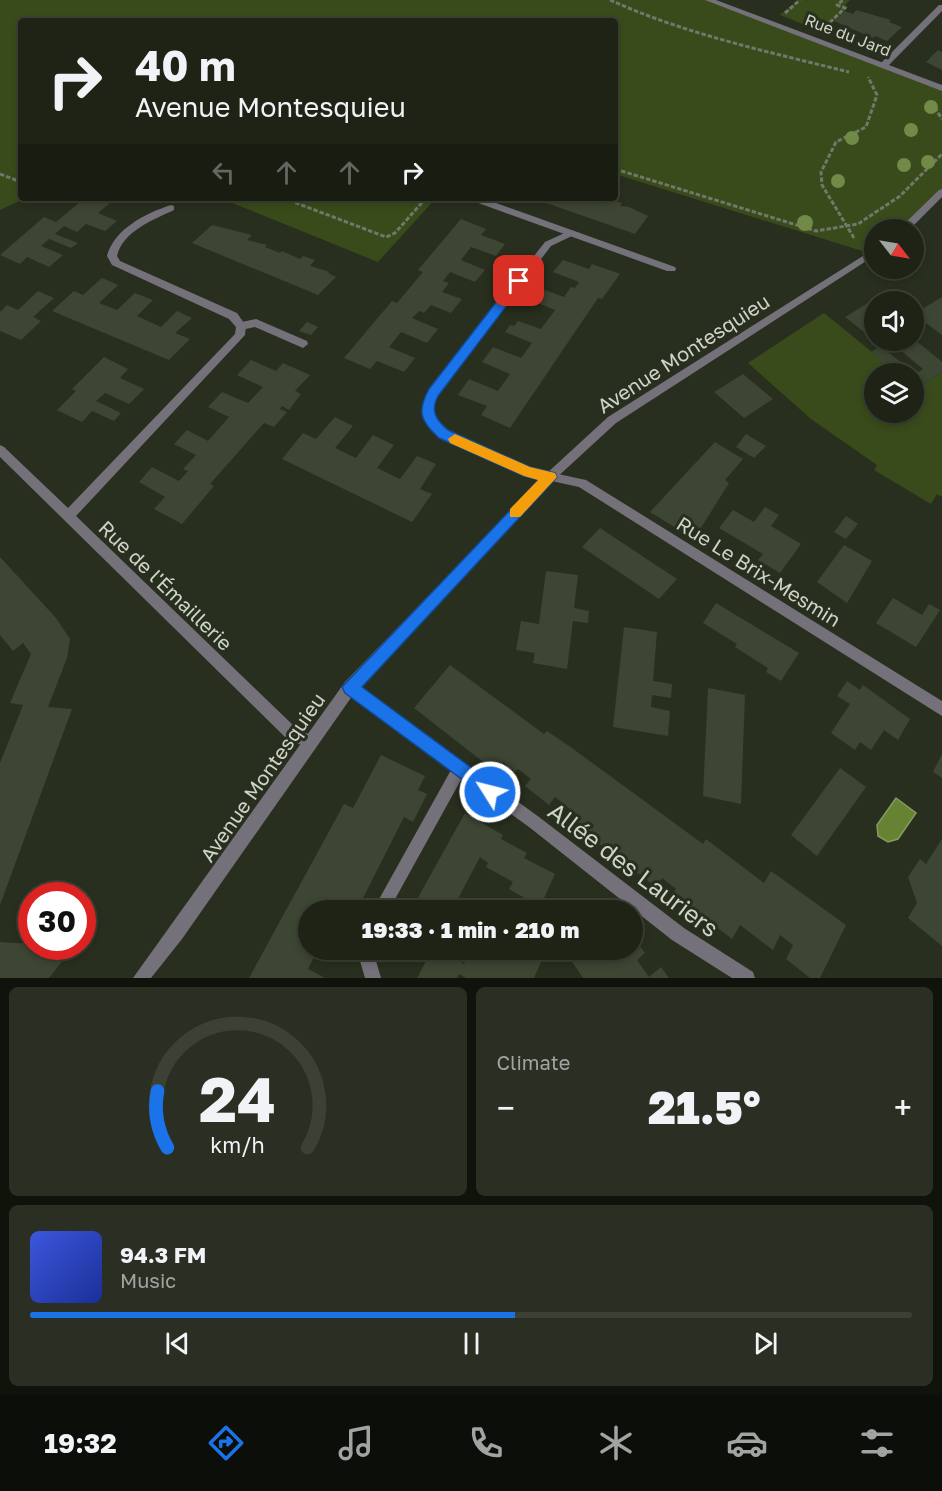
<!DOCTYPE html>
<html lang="en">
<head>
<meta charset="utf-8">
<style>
  body { margin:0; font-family:"Golos Text",sans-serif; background:#2b2f23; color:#f1f3f6; height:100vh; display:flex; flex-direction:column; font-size:22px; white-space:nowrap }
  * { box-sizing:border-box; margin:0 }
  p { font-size:20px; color:#a1a4a1 }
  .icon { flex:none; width:33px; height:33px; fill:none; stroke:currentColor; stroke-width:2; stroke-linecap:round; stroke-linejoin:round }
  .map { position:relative; height:978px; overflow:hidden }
  .sheet { display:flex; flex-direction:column; gap:9px; padding:9px; background:#10130c; flex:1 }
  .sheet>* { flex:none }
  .top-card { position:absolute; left:18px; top:18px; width:600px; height:183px; border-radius:6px; box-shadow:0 3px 9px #0003,0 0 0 2px #3c4035; background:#1e2316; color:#f1f3f6; overflow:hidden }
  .needle { width:39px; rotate:121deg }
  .tools { position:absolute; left:864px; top:219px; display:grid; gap:12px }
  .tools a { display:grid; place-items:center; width:60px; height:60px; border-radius:50%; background:#1e2316; box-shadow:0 3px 9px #0003,0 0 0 2px #3c4035; font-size:30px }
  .speed { position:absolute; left:18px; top:882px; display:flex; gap:12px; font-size:30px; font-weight:700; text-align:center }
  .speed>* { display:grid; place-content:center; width:78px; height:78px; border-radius:50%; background:#1e2316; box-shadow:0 3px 9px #0003,0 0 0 2px #3c4035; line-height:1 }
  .speed .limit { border:9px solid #d22; background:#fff; color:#111 }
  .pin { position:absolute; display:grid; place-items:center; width:51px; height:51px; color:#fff; margin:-26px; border-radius:12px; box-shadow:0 3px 9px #0006 }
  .me { position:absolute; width:66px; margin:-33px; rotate:306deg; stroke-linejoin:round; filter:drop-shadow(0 0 4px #0008) }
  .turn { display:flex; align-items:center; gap:21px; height:126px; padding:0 18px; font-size:27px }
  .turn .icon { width:78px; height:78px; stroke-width:2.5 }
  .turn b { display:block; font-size:42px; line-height:51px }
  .lanes { display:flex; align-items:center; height:57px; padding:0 18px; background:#0003; justify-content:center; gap:30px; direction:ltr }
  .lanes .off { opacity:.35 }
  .big { font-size:45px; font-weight:800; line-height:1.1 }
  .sheet .tile { flex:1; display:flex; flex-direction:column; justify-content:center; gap:9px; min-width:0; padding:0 21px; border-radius:9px; background:#2b2f23 }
  .sheet .dial { align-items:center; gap:0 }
  .dial svg { height:156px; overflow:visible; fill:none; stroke:#3c4035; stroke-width:7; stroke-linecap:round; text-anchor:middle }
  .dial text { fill:#f1f3f6; stroke:none }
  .song { display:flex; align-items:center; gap:18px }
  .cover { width:72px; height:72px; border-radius:9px; background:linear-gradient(135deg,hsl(230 70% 55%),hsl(230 70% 35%)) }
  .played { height:6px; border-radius:3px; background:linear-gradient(90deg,#1a73e8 55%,#3c4035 55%) }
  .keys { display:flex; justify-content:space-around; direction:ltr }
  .heat { display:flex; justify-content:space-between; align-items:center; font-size:33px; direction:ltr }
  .sheet .tiles { flex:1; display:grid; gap:9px; grid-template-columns:1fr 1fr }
  .tile:last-child { grid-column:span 2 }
  .trip { position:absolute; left:298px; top:900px; width:345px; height:60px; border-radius:30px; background:#1e2316; box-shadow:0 3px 9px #0003,0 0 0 2px #3c4035; font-weight:800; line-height:60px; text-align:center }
  .dock { display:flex; height:96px; justify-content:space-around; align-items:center; background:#0c0e09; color:#a1a4a1 }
  .dock .icon { width:42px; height:42px }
  .dock .active { color:#1a73e8 }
  .dock b { font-size:27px; color:#f1f3f6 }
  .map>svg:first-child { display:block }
  .green { fill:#394b1a }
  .water { fill:#658332; stroke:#859b5f; stroke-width:1.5 }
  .building { fill:#3d4533 }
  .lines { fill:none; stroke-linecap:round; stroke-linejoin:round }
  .path { stroke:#717769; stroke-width:3; stroke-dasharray:4.5 2; stroke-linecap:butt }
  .service { fill:#75717a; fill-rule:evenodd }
  .minor { fill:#75717a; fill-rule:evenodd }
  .tertiary { fill:#75717a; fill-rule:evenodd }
  .tree { fill:#718a47 }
  .route { fill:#1a73e8; stroke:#114b97; stroke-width:1.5 }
  .slow { fill:#f59e0b }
  .labels { text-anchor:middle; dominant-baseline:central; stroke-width:6; stroke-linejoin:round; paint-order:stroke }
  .far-street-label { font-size:16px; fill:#cfd4c9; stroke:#282f1e }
  .street-label { font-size:20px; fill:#cfd4c9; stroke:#282f1e }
  .near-street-label { font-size:24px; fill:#cfd4c9; stroke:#282f1e }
</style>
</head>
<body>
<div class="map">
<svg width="942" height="978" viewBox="0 0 942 978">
  <rect width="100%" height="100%" fill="#282f1e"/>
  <g class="green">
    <polygon points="0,0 709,0 942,88 942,192 903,229 874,230 874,252 872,254 615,174 615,21 21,21 21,198 26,198 0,210"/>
    <polygon points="798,0 850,0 845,5 848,7 823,32 780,15"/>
    <polygon points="220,198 436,198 378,262"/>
    <polygon points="824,313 898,373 874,374 874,412 914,412 914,386 916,388 942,372 942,497 937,494 931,504 874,470 877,465 811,419 748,363"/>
  </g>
  <polygon class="water" points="896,798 916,813 898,839 888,842 878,836 877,825"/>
  <g class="building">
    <polygon points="856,10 891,20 889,22 902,27 887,41 875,36 873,38 834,21 845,11 853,14"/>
    <polygon points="938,50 942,52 942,70 926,62"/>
    <polygon points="85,198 116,198 98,213 117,221 105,231 86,224 77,232 64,226 55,234 78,243 71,248 49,239 41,246 63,255 49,267 27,257 20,264 0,255 44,217 56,222"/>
    <polygon points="532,198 610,199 622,203 620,206 629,207 648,216 635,234"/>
    <polygon points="461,219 486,229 481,235 505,244 496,256 471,247 461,260 485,270 475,282 450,272 443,281 449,283 442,292 462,299 451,313 431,305 424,313 419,311 412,318 438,329 427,343 401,332 389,347 415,358 404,372 377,361 370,369 344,358 392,301 397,303 423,272 418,270"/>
    <polygon points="212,225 252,235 247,240 267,245 265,247 280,253 282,251 300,259 303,256 315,260 310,266 330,272 328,273 336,277 318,295 192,243"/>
    <polygon points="563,260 589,269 592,264 620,274 602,299 598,298 510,428 481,415 487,406 458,395 469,379 498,391 510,374 482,362 493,347 521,358 532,343 505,332 510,325 514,326 518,321 541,329 555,310 533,301 542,289 564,297 571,287 575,288 579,282 553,272"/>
    <polygon points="102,278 118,285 99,303 117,310 135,293 153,300 137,316 148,321 161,327 177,311 192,318 175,333 190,339 169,360 52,311 74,291 83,295"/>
    <polygon points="38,291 54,298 33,317 41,321 21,340 0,331 0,312 7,305 18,310"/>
    <polygon points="942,297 942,335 914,314"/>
    <polygon points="868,303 874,308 874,331 868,335 845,317"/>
    <polygon points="307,322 318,327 311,335 299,331"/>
    <polygon points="914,339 942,362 942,372 916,388 914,374 898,374 871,352 881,346 915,374 923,369 888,340"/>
    <polygon points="104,357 128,369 120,378 144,389 129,404 105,393 96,401 121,413 114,421 92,411 82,422 57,410 76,391 72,389"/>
    <polygon points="251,360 276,371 283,363 310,375 295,391 301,394 289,410 282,406 280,409 287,412 274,427 264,423 210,484 214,486 182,524 154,509 165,497 139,482 152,467 179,481 188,471 183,469 196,455 174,444 187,430 208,441 229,417 208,407 222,392 248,403 263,387 237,375"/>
    <polygon points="743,374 773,399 744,418 714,392"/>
    <polygon points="335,417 353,426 335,448 356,458 373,435 394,445 377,468 400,479 417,456 436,464 420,489 432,494 412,522 282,459 303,433 316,439"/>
    <polygon points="746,434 766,446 754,458 736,447"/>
    <polygon points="715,442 743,459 725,480 729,483 694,539 650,512"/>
    <polygon points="765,507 779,515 771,526 801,544 780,573 758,560 763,554 719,528 733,510 754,522"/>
    <polygon points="846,516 858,524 846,539 834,532"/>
    <polygon points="600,528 677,579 659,599 582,547"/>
    <polygon points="844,545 872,561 847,603 817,582"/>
    <polygon points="0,557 56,618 70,639 67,658 48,707 72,709 0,905 0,763 23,705 10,703 31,654 23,643 13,651 0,635"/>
    <polygon points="546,571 578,575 574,608 589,611 588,623 573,621 567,669 533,663 535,653 516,650 521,621 539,624"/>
    <polygon points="893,598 922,615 929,604 940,610 916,647 876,623"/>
    <polygon points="716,603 799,653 781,681 766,672 768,668 735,647 737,644 703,623"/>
    <polygon points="624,627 657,632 653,681 672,684 671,698 652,695 651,707 670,711 668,736 613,727"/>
    <polygon points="450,665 544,734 547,731 572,748 703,844 706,839 764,883 771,871 846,925 820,978 810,978 786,959 793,945 780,935 773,950 740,925 732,939 673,894 676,889 662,878 656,887 574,825 579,816 555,797 549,805 525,786 531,779 518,769 515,772 503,762 496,772 414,708"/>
    <polygon points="847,681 860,690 863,685 910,719 898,740 884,730 871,750 860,742 855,750 831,733 850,704 837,696"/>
    <polygon points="708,688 745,695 741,804 703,796"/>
    <polygon points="942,754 942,778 933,772"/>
    <polygon points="381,755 425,776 418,790 427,794 413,822 404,817 357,910 309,910 309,950 337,950 331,961 316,953 308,969 325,978 249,978 344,804 353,808"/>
    <polygon points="840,768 866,787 817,856 791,835"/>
    <polygon points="465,813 503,835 501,839 527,853 524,858 555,874 540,907 509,889 513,882 486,867 488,863 480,857 452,910 411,910"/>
    <polygon points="942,839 942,946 908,918 917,903 908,877 920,859 926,864"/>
    <polygon points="633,937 645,953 637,960 649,977 661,967 669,978 583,978 564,950 633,950"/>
    <polygon points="0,942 32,944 32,946 74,946 49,978 0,978"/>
    <polygon points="432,950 441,950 464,964 471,950 534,950 544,956 534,978 466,978 459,974 457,978 417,978"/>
  </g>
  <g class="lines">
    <g class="path">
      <path d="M610 0C685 34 769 52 849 72"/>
      <polyline points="785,13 800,0"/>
      <polyline points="825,27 845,8 837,5 843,0"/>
      <polyline points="931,102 942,119"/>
      <polyline points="615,169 816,231 858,224 900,196 942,154"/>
      <polyline points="0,174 21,182"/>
      <polyline points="283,198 386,237 395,233 426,198"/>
      <polyline points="854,238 822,185 821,172 836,142 866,127 877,95 868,77"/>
    </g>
    <g class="service">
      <polygon points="468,198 482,198 675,267 676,269 675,271 667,271 470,200"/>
      <polygon points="256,319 307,341 308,344 303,348 255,327 241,330 236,326 237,323"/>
    </g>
    <g class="minor">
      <polygon points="939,5 942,5 942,11 887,67 881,67 881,63"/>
      <path d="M171 205 174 206V210C153 220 123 231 117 256L120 261 237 313 246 326 245 335 76 516 295 727 314 737 316 742 314 747 309 749 285 737 0 457V445L4 447 68 508 235 334 236 327 229 319 112 265 107 256C114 229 146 213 171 205Z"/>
      <path d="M571 230 574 231V235L551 246 438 395C431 410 434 420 447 431L530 468 586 480 942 701V716L579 487 524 475 439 437C421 423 420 408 430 389L545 242Z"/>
      <polygon points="350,680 539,817 684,928 753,972 755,978 732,978 672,940 529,827 462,778 389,910 373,910 451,770 345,692 343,687 345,682"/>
      <polygon points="359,950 375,950 374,954 381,978 365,978 358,954"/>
    </g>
    <g class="tertiary">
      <polygon points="705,0 716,0 942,85 942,91"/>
      <polygon points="942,189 942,197 909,230 898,230 939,190"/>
      <polygon points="874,249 874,256 616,423 554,480 355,692 182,939 151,978 133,978 345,682 546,474 608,417"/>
    </g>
  </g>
  <g class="tree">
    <circle cx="931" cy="107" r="7"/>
    <circle cx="911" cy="130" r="7"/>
    <circle cx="852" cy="138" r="7"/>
    <circle cx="928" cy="162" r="7"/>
    <circle cx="904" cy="165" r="7"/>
    <circle cx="838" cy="181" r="7"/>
    <circle cx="805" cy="223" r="8"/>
  </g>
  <path class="route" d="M519 277 523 278V284L438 396C430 411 436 420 448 430L530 467 555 473 557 477 362 687 496 786 499 792 496 798 490 800 345 693 342 687 539 480 524 476 439 438C420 421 417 411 429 389L515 278Z"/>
  <polygon class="slow" points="455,434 530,467 555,473 557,477 520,517 510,517 510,509 538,480 524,476 450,443 448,439"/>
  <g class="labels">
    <g class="far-street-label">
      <text transform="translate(848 35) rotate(21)">Rue du Jard</text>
    </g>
    <g class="street-label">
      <text transform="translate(683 353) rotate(-33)">Avenue Montesquieu</text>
      <text transform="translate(759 571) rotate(32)">Rue Le Brix-Mesmin</text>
      <text transform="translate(166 585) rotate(44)">Rue de l'Émaillerie</text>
      <text transform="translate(262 777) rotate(-55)">Avenue Montesquieu</text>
    </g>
    <g class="near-street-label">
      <text transform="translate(634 869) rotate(37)">Allée des Lauriers</text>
    </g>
  </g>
</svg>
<div class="tools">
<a><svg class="needle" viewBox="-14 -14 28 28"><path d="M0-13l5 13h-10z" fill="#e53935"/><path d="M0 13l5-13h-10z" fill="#a1a4a1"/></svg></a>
<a><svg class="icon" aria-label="sound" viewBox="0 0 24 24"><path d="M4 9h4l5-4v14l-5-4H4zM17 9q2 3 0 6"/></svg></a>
<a><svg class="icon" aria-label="layers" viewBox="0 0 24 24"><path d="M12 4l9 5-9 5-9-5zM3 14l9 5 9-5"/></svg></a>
</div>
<div class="speed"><div class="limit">30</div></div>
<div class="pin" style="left:519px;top:281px;background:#d93025"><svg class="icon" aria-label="arrive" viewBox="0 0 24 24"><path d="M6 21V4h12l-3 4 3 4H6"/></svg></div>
<svg class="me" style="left:490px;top:792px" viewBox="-20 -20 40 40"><circle r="17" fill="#1a73e8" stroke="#fff" stroke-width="3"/><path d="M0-11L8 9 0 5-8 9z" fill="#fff"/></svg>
<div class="trip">19:33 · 1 min · 210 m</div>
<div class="top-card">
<div class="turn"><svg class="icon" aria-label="right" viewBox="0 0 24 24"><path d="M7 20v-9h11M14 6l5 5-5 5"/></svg><div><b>40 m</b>Avenue Montesquieu</div></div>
<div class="lanes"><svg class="icon off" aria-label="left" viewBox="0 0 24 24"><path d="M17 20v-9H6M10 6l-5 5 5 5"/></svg><svg class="icon off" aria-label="ahead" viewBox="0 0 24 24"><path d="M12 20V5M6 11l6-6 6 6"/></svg><svg class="icon off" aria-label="ahead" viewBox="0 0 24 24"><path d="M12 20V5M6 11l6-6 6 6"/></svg><svg class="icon" aria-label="right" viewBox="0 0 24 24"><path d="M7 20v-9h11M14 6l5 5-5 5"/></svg></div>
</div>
</div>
<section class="sheet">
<div class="tiles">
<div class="tile dial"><svg viewBox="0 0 100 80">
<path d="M14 69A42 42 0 1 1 86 69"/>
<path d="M14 69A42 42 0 0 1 9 40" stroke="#1a73e8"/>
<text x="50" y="56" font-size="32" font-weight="700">24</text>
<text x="50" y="72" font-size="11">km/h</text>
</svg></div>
<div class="tile"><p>Climate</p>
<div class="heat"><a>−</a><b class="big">21.5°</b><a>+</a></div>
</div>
<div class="tile">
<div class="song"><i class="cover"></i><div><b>94.3 FM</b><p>Music</p></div></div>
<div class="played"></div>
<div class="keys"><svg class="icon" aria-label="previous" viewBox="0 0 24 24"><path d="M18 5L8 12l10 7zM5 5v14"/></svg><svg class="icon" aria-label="pause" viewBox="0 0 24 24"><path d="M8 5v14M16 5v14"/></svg><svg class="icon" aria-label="next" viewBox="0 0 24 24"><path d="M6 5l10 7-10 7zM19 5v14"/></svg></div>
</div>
</div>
</section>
<nav class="dock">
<b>19:32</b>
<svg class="icon active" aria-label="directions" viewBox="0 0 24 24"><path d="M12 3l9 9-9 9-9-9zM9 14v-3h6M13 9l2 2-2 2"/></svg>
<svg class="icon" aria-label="music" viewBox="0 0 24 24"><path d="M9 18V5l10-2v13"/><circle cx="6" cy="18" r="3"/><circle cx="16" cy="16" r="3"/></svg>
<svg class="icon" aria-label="phone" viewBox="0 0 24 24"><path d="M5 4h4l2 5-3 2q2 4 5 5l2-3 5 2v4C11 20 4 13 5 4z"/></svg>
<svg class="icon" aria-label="climate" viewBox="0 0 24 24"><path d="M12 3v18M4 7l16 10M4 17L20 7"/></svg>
<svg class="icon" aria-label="car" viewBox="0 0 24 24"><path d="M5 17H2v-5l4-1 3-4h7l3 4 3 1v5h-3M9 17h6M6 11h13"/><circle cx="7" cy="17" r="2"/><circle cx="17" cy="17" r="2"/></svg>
<svg class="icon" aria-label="filters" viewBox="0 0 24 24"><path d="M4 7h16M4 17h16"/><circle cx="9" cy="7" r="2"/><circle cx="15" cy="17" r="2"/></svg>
</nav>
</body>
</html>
